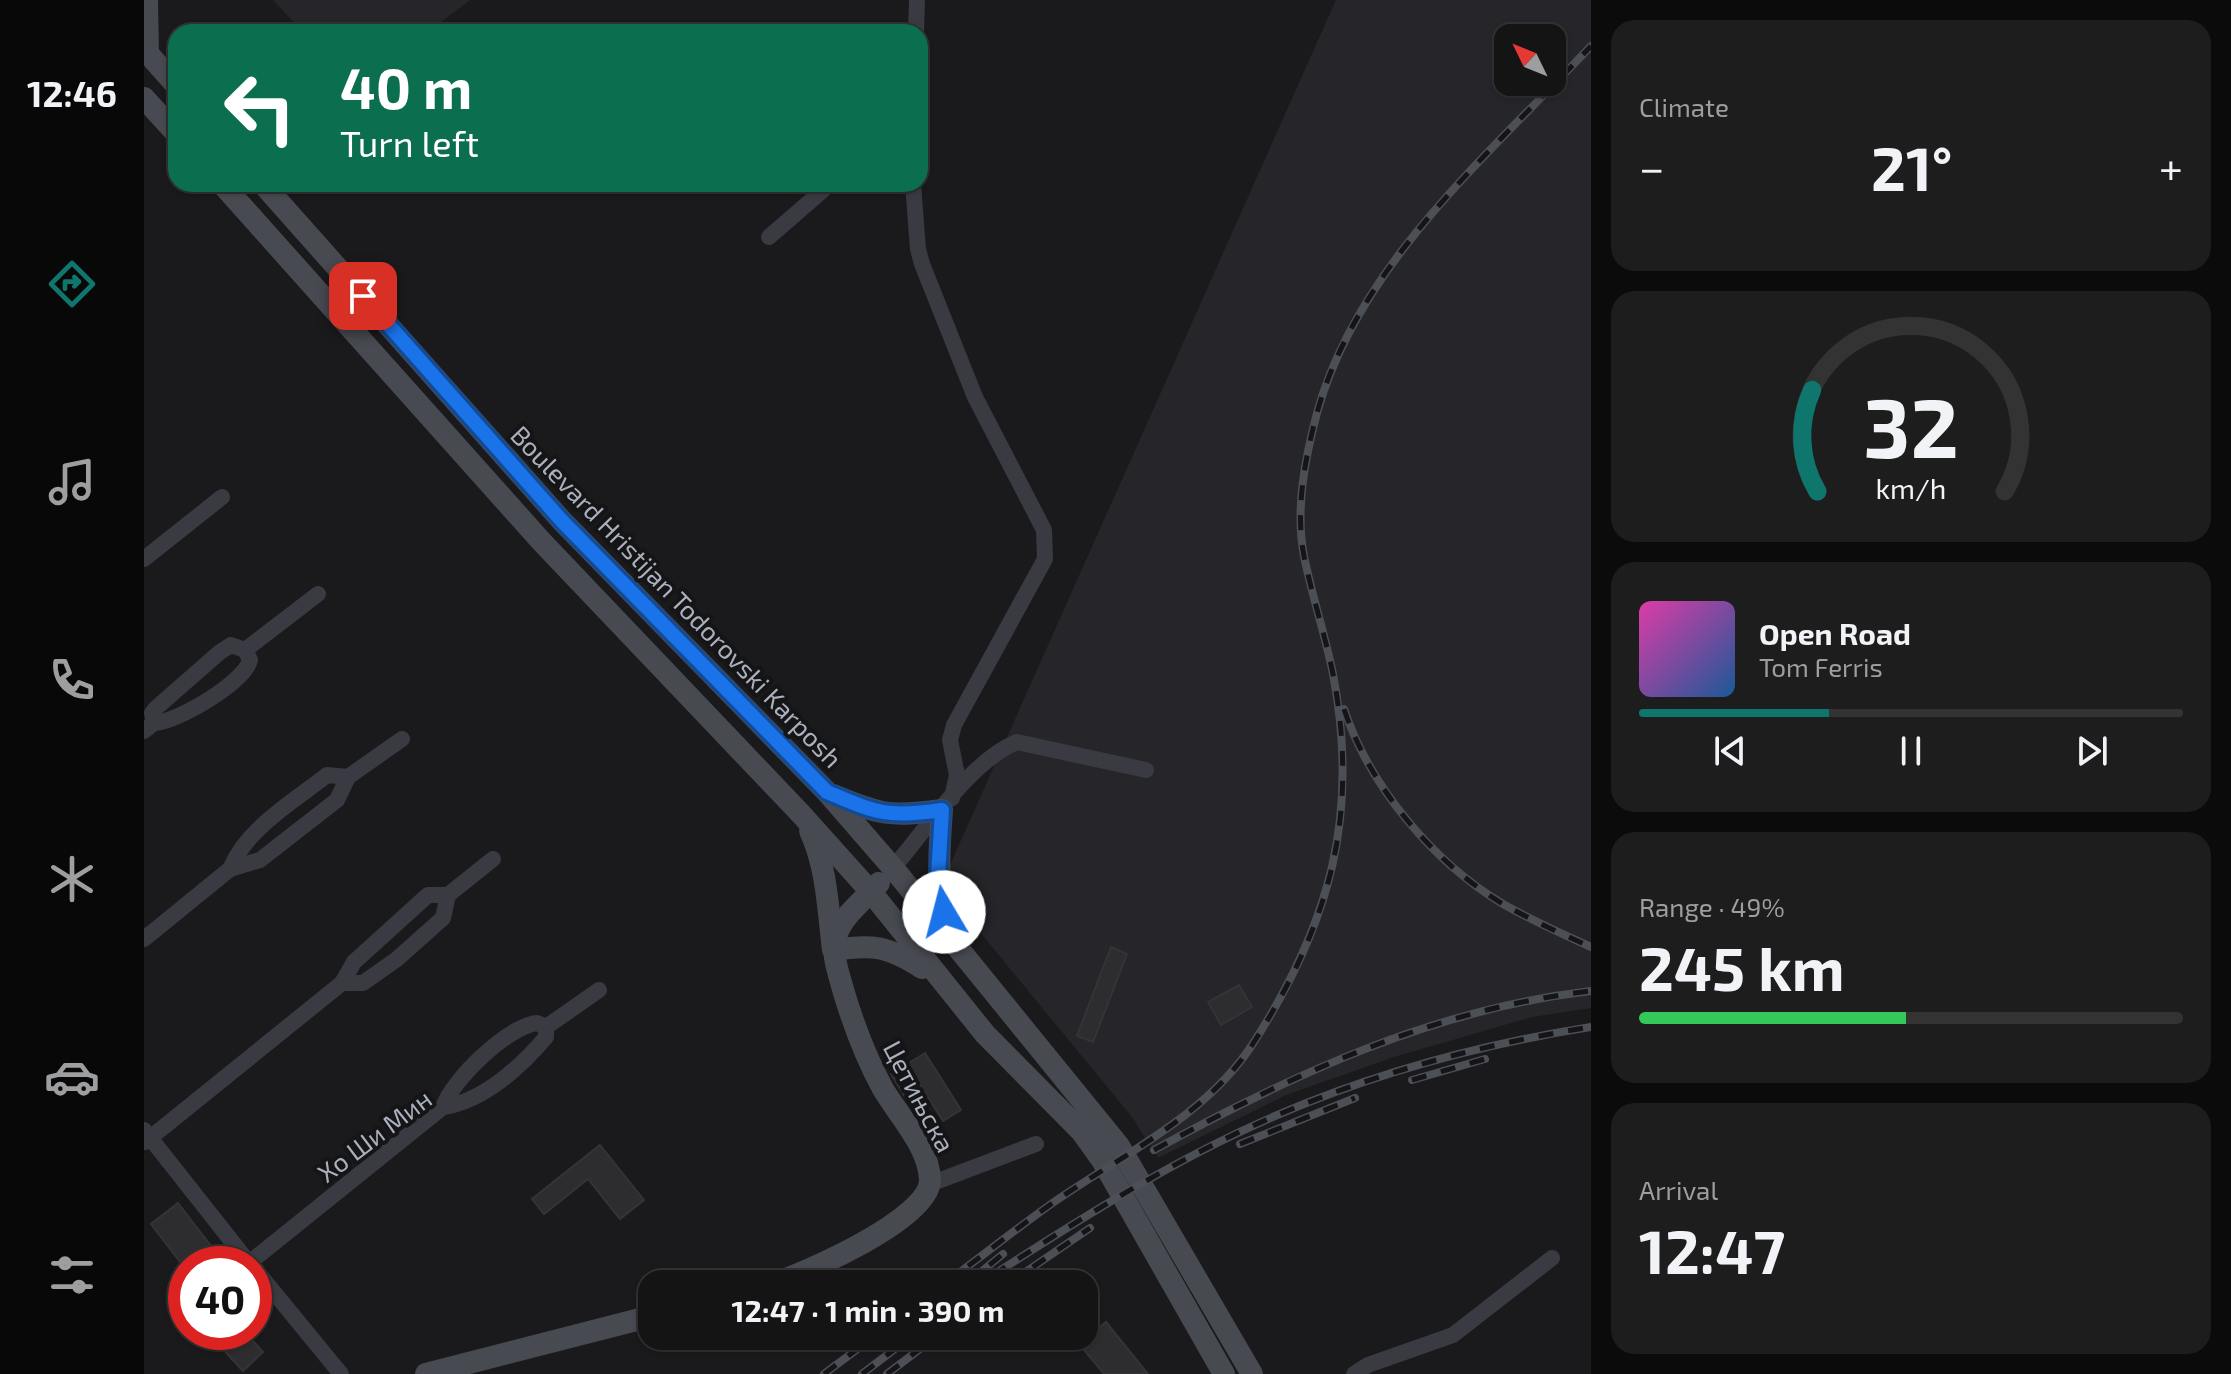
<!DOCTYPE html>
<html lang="en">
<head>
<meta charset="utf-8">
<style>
  body { margin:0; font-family:"Exo 2",sans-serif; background:#1d1d1e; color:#f1f3f6; height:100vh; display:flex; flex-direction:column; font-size:30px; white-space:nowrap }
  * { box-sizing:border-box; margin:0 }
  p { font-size:26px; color:#9d9ea0 }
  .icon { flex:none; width:44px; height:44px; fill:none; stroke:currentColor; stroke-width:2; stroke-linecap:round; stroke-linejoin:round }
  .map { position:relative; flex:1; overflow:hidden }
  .panel { display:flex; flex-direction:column; gap:20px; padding:20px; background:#0b0b0c; width:640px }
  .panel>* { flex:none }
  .guide { position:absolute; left:24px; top:24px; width:760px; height:168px; border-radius:24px; box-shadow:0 2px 6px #0004,0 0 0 2px #333334; background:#0b6e4f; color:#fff; overflow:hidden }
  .needle { width:52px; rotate:313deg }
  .buttons { position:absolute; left:1350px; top:24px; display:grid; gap:16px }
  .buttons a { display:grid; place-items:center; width:72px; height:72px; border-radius:16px; background:#141415; box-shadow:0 2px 6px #0004,0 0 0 2px #333334; font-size:40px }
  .speed { position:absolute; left:24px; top:1246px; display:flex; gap:16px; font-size:40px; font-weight:700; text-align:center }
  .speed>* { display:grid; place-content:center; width:104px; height:104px; border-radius:50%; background:#141415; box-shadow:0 2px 6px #0004,0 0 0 2px #333334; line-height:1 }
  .speed .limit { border:12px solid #d22; background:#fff; color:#111 }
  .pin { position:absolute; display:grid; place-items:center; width:68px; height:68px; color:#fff; margin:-34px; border-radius:16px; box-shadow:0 4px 12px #0006 }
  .me { position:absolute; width:88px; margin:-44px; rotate:352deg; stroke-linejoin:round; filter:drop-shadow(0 0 6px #0008) }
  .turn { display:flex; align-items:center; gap:28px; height:168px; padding:0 40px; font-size:36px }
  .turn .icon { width:104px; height:104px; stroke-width:2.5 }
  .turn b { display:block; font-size:56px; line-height:68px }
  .big { font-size:60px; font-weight:700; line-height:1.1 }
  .panel .tile { flex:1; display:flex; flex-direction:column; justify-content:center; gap:12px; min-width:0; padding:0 28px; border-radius:24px; background:#1d1d1e }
  .panel .dial { align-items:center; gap:0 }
  .dial svg { height:208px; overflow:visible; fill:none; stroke:#333334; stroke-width:7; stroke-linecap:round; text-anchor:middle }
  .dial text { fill:#f1f3f6; stroke:none }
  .song { display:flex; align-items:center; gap:24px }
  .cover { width:96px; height:96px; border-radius:12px; background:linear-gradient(135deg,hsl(320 70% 55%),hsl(210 70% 35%)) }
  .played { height:8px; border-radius:4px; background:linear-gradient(90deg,#0f766e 35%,#333334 35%) }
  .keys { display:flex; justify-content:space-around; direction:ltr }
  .heat { display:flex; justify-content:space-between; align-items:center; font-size:44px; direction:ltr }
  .charge { height:12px; border-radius:6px; background:linear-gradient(90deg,#34c759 49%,#333334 0) }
  .trip { position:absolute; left:494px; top:1270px; width:460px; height:80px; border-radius:24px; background:#141415; box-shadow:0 2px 6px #0004,0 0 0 2px #333334; font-weight:700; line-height:80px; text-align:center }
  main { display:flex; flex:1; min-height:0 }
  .dock { display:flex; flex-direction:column; width:144px; justify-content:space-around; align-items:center; background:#080808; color:#9d9ea0 }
  .dock .icon { width:56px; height:56px }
  .dock .active { color:#0f766e }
  .dock b { font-size:36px; color:#f1f3f6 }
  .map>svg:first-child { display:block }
  .built { fill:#262529; fill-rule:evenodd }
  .building { fill:#2d2d30; stroke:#343338; stroke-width:2 }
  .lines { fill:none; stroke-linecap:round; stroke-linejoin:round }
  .street { stroke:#3a3b42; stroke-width:16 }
  .secondary { stroke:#484a52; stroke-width:22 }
  .rail-casing { stroke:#4d4f57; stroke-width:8 }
  .rail { stroke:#151517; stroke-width:5; stroke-dasharray:15; stroke-linecap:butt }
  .route-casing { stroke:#114b97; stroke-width:20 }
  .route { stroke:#1a73e8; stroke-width:14 }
  .labels { text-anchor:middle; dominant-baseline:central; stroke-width:8; stroke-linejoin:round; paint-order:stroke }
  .street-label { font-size:26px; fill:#abb0bd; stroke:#151517 }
</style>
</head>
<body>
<main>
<nav class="dock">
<b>12:46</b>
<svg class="icon active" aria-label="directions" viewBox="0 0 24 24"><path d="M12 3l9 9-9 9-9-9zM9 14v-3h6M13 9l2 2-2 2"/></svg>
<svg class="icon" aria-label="music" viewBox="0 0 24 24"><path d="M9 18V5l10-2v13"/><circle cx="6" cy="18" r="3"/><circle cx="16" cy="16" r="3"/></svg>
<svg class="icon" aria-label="phone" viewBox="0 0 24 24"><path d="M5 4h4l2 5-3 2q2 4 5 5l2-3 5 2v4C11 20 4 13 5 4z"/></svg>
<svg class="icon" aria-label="climate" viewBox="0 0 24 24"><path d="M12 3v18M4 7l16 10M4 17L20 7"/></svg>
<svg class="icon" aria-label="car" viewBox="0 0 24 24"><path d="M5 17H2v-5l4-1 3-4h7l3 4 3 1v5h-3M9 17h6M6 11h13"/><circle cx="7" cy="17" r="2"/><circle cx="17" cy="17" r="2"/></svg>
<svg class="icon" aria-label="filters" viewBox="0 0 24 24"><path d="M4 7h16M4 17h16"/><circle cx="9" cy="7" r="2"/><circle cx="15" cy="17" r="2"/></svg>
</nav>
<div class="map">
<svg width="1447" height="1374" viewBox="0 0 1447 1374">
  <rect width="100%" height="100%" fill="#1a1a1c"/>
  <g class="built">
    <polygon points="129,0 326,0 284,32 159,32"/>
    <path d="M1192 0H1447V1008L1388 1017 1250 1057 1142 1095 1014 1158 988 1117 797 885ZM1364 38H1408V82H1364Z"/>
  </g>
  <g class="building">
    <polygon points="967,947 983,954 949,1042 933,1036"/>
    <polygon points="1095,985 1108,1007 1077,1025 1064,1002"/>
    <polygon points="781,1053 817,1110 799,1121 776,1085 760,1095 747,1074"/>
    <polygon points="456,1145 500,1200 476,1219 444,1179 400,1214 388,1199"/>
    <polygon points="34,1203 67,1246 40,1267 7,1224"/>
    <polygon points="962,1322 1004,1374 960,1374 935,1344"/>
    <polygon points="63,1332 101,1332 119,1352 99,1371"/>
  </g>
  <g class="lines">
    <g class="street">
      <polyline points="772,32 773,0"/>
      <polyline points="769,184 774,249 778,264 831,397 900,530 901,559 810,725 806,740 813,775 808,798"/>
      <polyline points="625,237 686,184"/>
      <polyline points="0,559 78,497"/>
      <polyline points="101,650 174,594"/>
      <path d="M0 731 10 723C32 723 101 682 106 660L101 650 87 645 76 652 12 708 8 713 10 723"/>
      <path d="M749 868C783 829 825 762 873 742L1002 770"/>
      <path d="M86 869C103 828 149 802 183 775L204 777"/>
      <polyline points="0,939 86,869 116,860 193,800 204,777 258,739"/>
      <polyline points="198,983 210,962 284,895 304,895"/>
      <path d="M299 1107C309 1079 363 1027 393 1023L402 1027"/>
      <path d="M0 1130 105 1263 299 1107C338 1102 377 1067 402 1037V1027L455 990"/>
      <polyline points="1,1142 198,983 219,983 253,959 299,918 304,895 349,859"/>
      <polyline points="786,1184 892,1144"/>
      <polyline points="110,1268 197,1374"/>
      <polyline points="1210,1374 1224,1365 1309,1335 1408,1258"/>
    </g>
    <g class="secondary">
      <polyline points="3,0 4,54"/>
      <polyline points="0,49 32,85"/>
      <polyline points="0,98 32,133"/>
      <polyline points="78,184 397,541 657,814 727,892 841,1034 938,1132 958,1160 1080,1374"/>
      <polyline points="119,184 418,521 683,792 749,868 975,1146 1108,1374"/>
      <path d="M689 795C737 815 746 817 798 810 795 853 791 891 808 932"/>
      <path d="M666 831C683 867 684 910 689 950 729 944 744 946 778 968"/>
      <path d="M627 1284C660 1274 786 1219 786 1180 785 1147 755 1116 739 1089 722 1058 710 1026 700 993 695 973 686 954 693 934 699 915 722 898 735 883"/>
      <polyline points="282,1374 508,1316"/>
    </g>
    <g class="rail-casing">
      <g id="rail">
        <path d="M1200 709C1226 787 1289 862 1359 904 1387 920 1418 934 1447 947"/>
        <polyline points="1268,1080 1341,1059"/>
        <polyline points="1096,1144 1211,1098"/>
        <path d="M1010 1150C1147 1075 1290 1009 1447 991"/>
        <path d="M849 1275C939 1217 1033 1158 1131 1116 1231 1073 1339 1044 1447 1027"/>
        <path d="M800 1284C837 1257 873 1228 910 1202 979 1154 1063 1116 1110 1042 1186 923 1216 815 1189 674 1181 634 1168 596 1160 556 1151 510 1161 458 1173 413 1214 264 1344 156 1447 46"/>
        <polyline points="822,1284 859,1254"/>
        <polyline points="864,1284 946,1228"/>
        <polyline points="680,1374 731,1336"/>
        <polyline points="718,1374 768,1336"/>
        <polyline points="743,1374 793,1336"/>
      </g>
    </g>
    <use href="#rail" class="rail"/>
  </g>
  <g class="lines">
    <g class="route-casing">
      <path id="route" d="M219 296 418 521 683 792C733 813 742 818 798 810L794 876 800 912"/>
    </g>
    <use href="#route" class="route"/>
  </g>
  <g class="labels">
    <g class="street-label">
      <text transform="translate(533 596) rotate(46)">Boulevard Hristijan Todorovski Karposh</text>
      <text transform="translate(776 1096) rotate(62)">Цетињска</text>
      <text transform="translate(230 1135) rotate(-37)">Хо Ши Мин</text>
    </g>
  </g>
</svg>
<div class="buttons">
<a><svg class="needle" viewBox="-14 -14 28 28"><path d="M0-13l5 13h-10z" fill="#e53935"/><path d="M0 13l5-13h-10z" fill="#9d9ea0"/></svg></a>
</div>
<div class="speed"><div class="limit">40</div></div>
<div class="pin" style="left:219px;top:296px;background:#d93025"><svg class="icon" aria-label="arrive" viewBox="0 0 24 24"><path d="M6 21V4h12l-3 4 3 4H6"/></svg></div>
<svg class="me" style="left:800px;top:912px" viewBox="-20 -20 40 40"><circle r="19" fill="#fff"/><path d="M0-13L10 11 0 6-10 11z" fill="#1a73e8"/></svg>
<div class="trip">12:47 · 1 min · 390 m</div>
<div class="guide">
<div class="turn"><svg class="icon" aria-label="left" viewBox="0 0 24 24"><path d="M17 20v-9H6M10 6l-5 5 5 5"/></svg><div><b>40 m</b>Turn left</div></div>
</div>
</div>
<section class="panel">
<div class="tile"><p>Climate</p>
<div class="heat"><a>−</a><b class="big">21°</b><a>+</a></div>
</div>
<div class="tile dial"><svg viewBox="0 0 100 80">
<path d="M14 69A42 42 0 1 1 86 69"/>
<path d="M14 69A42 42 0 0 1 12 30" stroke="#0f766e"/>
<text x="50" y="56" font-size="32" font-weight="700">32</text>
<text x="50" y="72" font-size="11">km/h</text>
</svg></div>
<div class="tile">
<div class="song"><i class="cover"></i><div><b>Open Road</b><p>Tom Ferris</p></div></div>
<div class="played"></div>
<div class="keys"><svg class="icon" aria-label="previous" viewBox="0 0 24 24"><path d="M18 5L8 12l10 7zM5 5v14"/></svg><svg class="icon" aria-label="pause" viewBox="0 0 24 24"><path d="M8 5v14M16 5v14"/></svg><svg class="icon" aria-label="next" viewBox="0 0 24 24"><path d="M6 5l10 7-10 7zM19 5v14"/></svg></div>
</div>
<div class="tile"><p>Range · 49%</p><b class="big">245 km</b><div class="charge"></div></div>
<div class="tile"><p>Arrival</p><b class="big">12:47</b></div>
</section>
</main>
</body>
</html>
